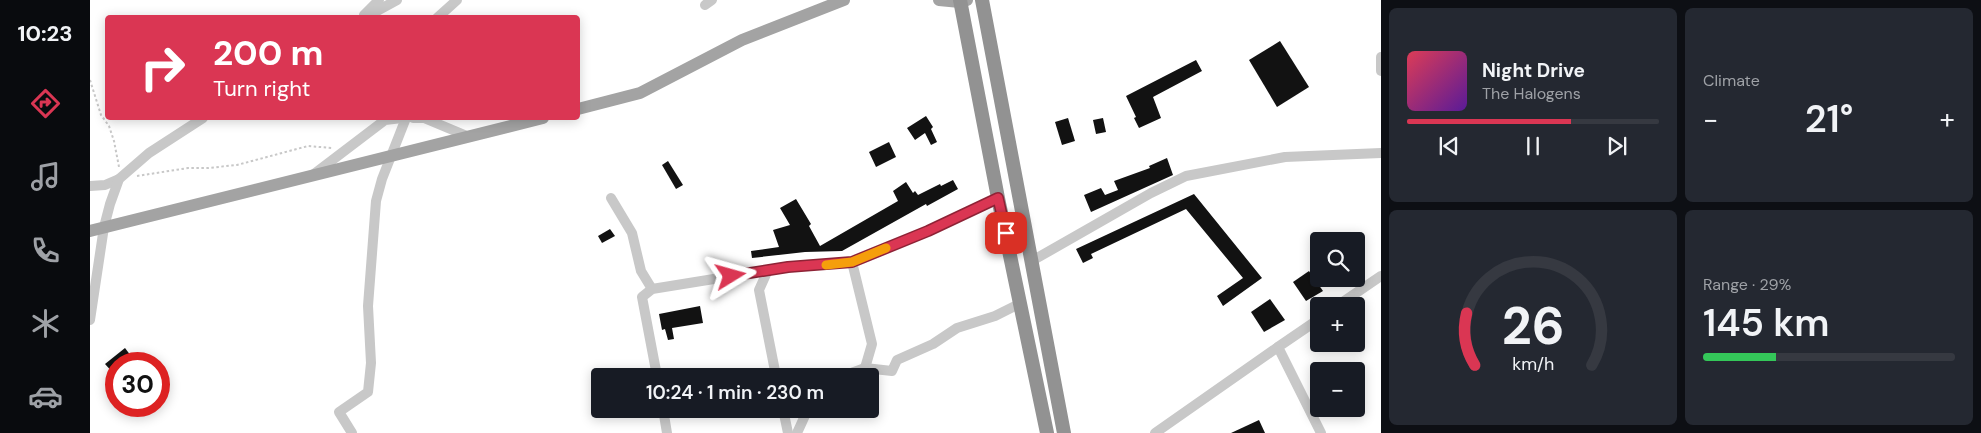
<!DOCTYPE html>
<html lang="en">
<head>
<meta charset="utf-8">
<style>
  body { margin:0; font-family:"DM Sans",sans-serif; background:#242831; color:#f1f3f6; height:100vh; display:flex; flex-direction:column; font-size:19px; white-space:nowrap }
  * { box-sizing:border-box; margin:0 }
  p { font-size:16px; color:#9ea1a6 }
  .icon { flex:none; width:28px; height:28px; fill:none; stroke:currentColor; stroke-width:2; stroke-linecap:round; stroke-linejoin:round }
  .map { position:relative; flex:1; overflow:hidden }
  .side { display:flex; flex-direction:column; gap:8px; padding:8px; background:#0d0f14; width:600px }
  .side>* { flex:none }
  .guide { position:absolute; left:15px; top:15px; width:475px; height:105px; border-radius:5px; box-shadow:0 2px 12px #0003; background:#da3653; color:#fff; overflow:hidden }
  .fabs { position:absolute; left:1220px; top:232px; display:grid; gap:10px }
  .fabs a { display:grid; place-items:center; width:55px; height:55px; border-radius:5px; background:#171b24; box-shadow:0 2px 12px #0003; font-size:25px }
  .speed { position:absolute; left:15px; top:352px; display:flex; gap:10px; font-size:25px; font-weight:700; text-align:center }
  .speed>* { display:grid; place-content:center; width:65px; height:65px; border-radius:50%; background:#171b24; box-shadow:0 2px 12px #0003; line-height:1 }
  .speed .limit { border:8px solid #d22; background:#fff; color:#111 }
  .pin { position:absolute; display:grid; place-items:center; width:42px; height:42px; color:#fff; margin:-21px; border-radius:10px; box-shadow:0 2px 8px #0006 }
  .me { position:absolute; width:55px; margin:-28px; rotate:82deg; stroke-linejoin:round; filter:drop-shadow(0 0 4px #0008) }
  .turn { display:flex; align-items:center; gap:18px; height:105px; padding:0 25px; font-size:22px }
  .turn .icon { width:65px; height:65px; stroke-width:2.5 }
  .turn b { display:block; font-size:35px; line-height:42px }
  .big { font-size:38px; font-weight:600; line-height:1.1 }
  .side .widget { flex:1; display:flex; flex-direction:column; justify-content:center; gap:8px; min-width:0; padding:0 18px; border-radius:8px; background:#242831 }
  .side .dial { align-items:center; gap:0 }
  .dial svg { height:130px; overflow:visible; fill:none; stroke:#363941; stroke-width:7; stroke-linecap:round; text-anchor:middle }
  .dial text { fill:#f1f3f6; stroke:none }
  .song { display:flex; align-items:center; gap:15px }
  .cover { width:60px; height:60px; border-radius:8px; background:linear-gradient(135deg,hsl(350 70% 55%),hsl(270 70% 35%)) }
  .played { height:5px; border-radius:2px; background:linear-gradient(90deg,#da3653 65%,#363941 65%) }
  .keys { display:flex; justify-content:space-around; direction:ltr }
  .heat { display:flex; justify-content:space-between; align-items:center; font-size:28px; direction:ltr }
  .charge { height:8px; border-radius:4px; background:linear-gradient(90deg,#34c759 29%,#363941 0) }
  .side .tiles { flex:1; display:grid; gap:8px; grid-template-columns:repeat(2,1fr) }
  .trip { position:absolute; left:501px; top:368px; width:288px; height:50px; border-radius:5px; background:#171b24; box-shadow:0 2px 12px #0003; font-weight:600; line-height:50px; text-align:center }
  main { display:flex; flex:1; min-height:0 }
  .tabs { display:flex; flex-direction:column; width:90px; justify-content:space-around; align-items:center; background:#090b0e; color:#9ea1a6 }
  .tabs .icon { width:35px; height:35px }
  .tabs .on { color:#da3653 }
  .tabs b { font-size:22px; color:#f1f3f6 }
  .map>svg:first-child { display:block }
  .building { fill:#121212 }
  .lines { fill:none; stroke-linecap:round; stroke-linejoin:round }
  .path { stroke:#c8c8c8; stroke-width:2; stroke-dasharray:2.5 2.5; stroke-linecap:butt }
  .minor { stroke:#c8c8c8; stroke-width:10 }
  .major { stroke:#a3a3a3; stroke-width:12 }
  .highway { stroke:#929292; stroke-width:14 }
  .route-casing { stroke:#8e2336; stroke-width:12 }
  .route { stroke:#da3653; stroke-width:9 }
  .slow { stroke:#f59e0b; stroke-width:9 }
</style>
</head>
<body>
<main>
<nav class="tabs">
<b>10:23</b>
<svg class="icon on" aria-label="directions" viewBox="0 0 24 24"><path d="M12 3l9 9-9 9-9-9zM9 14v-3h6M13 9l2 2-2 2"/></svg>
<svg class="icon" aria-label="music" viewBox="0 0 24 24"><path d="M9 18V5l10-2v13"/><circle cx="6" cy="18" r="3"/><circle cx="16" cy="16" r="3"/></svg>
<svg class="icon" aria-label="phone" viewBox="0 0 24 24"><path d="M5 4h4l2 5-3 2q2 4 5 5l2-3 5 2v4C11 20 4 13 5 4z"/></svg>
<svg class="icon" aria-label="climate" viewBox="0 0 24 24"><path d="M12 3v18M4 7l16 10M4 17L20 7"/></svg>
<svg class="icon" aria-label="car" viewBox="0 0 24 24"><path d="M5 17H2v-5l4-1 3-4h7l3 4 3 1v5h-3M9 17h6M6 11h13"/><circle cx="7" cy="17" r="2"/><circle cx="17" cy="17" r="2"/></svg>
</nav>
<div class="map">
<svg width="1291" height="433" viewBox="0 0 1291 433">
  <rect width="100%" height="100%" fill="#fff"/>
  <g class="building">
    <polygon points="1190,41 1219,87 1187,107 1159,60"/>
    <polygon points="1106,60 1112,71 1063,97 1071,118 1049,128 1044,118 1046,117 1036,96"/>
    <polygon points="836,116 843,127 841,129 847,142 841,145 835,133 825,140 817,128"/>
    <polygon points="978,118 985,141 972,145 965,122"/>
    <polygon points="1013,118 1016,132 1006,134 1003,120"/>
    <polygon points="799,142 806,157 786,167 779,152"/>
    <polygon points="1077,158 1083,175 1001,212 994,195 1011,188 1015,195 1028,190 1024,181 1060,168 1059,166"/>
    <polygon points="578,161 593,185 586,189 572,165"/>
    <polygon points="863,180 868,189 837,206 836,204 752,251 715,252 662,258 661,251 689,247 683,230 700,225 690,208 706,199 721,224 719,226 730,246 808,201 803,191 816,182 823,193 825,191 828,195 850,184 851,186"/>
    <polygon points="1104,194 1172,278 1133,306 1127,296 1153,278 1096,209 1001,254 1003,258 993,263 986,249"/>
    <polygon points="520,229 525,236 512,243 508,236"/>
    <polygon points="1219,271 1233,291 1216,301 1203,282"/>
    <polygon points="1180,299 1195,320 1174,332 1161,312"/>
    <polygon points="610,306 613,323 582,328 584,339 578,340 575,329 572,330 569,314"/>
    <polygon points="35,348 47,364 26,364 26,376 15,364"/>
    <polygon points="1169,420 1175,433 1141,433"/>
  </g>
  <g class="lines">
    <g class="path">
      <polyline points="0,80 11,115 19,126 24,141 29,167"/>
      <polyline points="47,176 98,168 118,168 147,165 218,146 242,148"/>
    </g>
    <g class="minor">
      <polyline points="615,5 622,0"/>
      <polyline points="274,15 289,0"/>
      <polyline points="274,18 307,0"/>
      <polyline points="347,18 367,0"/>
      <polyline points="1291,57 1291,71"/>
      <polyline points="323,118 334,118 377,136"/>
      <polyline points="224,174 295,120 312,118"/>
      <polyline points="0,186 15,185 29,179"/>
      <polyline points="521,198 542,233 551,271 562,289"/>
      <polyline points="762,262 782,344 775,368"/>
      <polyline points="940,262 1061,193 1096,176 1195,157 1291,153"/>
      <polyline points="678,270 669,290 686,376"/>
      <polyline points="1247,306 1291,276"/>
      <polyline points="1229,319 1188,347 1231,433"/>
      <polyline points="0,320 14,227 20,204 29,179 59,153 113,118"/>
      <polyline points="567,376 552,297 562,289 698,267 762,262 838,231 908,198"/>
      <polyline points="753,376 775,368 802,371 807,360 843,344 867,328 905,316 931,303"/>
      <polyline points="573,409 577,433"/>
      <polyline points="693,409 698,433"/>
      <polyline points="262,433 249,412 278,392 281,363 278,306 286,201 292,179 316,118"/>
      <polyline points="707,433 718,409"/>
      <polyline points="1065,433 1188,347"/>
    </g>
    <g class="major">
      <polyline points="849,0 870,2 877,0"/>
      <polyline points="488,109 550,93 652,40 754,0"/>
      <polyline points="0,231 453,118"/>
    </g>
    <g class="highway">
      <polyline points="870,0 908,198 957,433"/>
      <polyline points="892,0 974,433"/>
    </g>
  </g>
  <g class="lines">
    <g class="route-casing">
      <polyline id="route" points="641,276 698,267 762,262 838,231 908,198 916,233"/>
    </g>
    <use href="#route" class="route"/>
    <polyline class="slow" points="736,265 762,262 796,248"/>
  </g>
</svg>
<div class="fabs">
<a><svg class="icon" aria-label="search" viewBox="0 0 24 24"><circle cx="10" cy="10" r="6"/><path d="M15 15l6 6"/></svg></a>
<a>+</a>
<a>−</a>
</div>
<div class="speed"><div class="limit">30</div></div>
<div class="pin" style="left:916px;top:233px;background:#d93025"><svg class="icon" aria-label="arrive" viewBox="0 0 24 24"><path d="M6 21V4h12l-3 4 3 4H6"/></svg></div>
<svg class="me" style="left:641px;top:276px" viewBox="-20 -20 40 40"><path d="M0-17L14 15 0 8-14 15z" fill="#da3653" stroke="#fff" stroke-width="4"/></svg>
<div class="trip">10:24 · 1 min · 230 m</div>
<div class="guide">
<div class="turn"><svg class="icon" aria-label="right" viewBox="0 0 24 24"><path d="M7 20v-9h11M14 6l5 5-5 5"/></svg><div><b>200 m</b>Turn right</div></div>
</div>
</div>
<section class="side">
<div class="tiles">
<div class="widget">
<div class="song"><i class="cover"></i><div><b>Night Drive</b><p>The Halogens</p></div></div>
<div class="played"></div>
<div class="keys"><svg class="icon" aria-label="previous" viewBox="0 0 24 24"><path d="M18 5L8 12l10 7zM5 5v14"/></svg><svg class="icon" aria-label="pause" viewBox="0 0 24 24"><path d="M8 5v14M16 5v14"/></svg><svg class="icon" aria-label="next" viewBox="0 0 24 24"><path d="M6 5l10 7-10 7zM19 5v14"/></svg></div>
</div>
<div class="widget"><p>Climate</p>
<div class="heat"><a>−</a><b class="big">21°</b><a>+</a></div>
</div>
<div class="widget dial"><svg viewBox="0 0 100 80">
<path d="M14 69A42 42 0 1 1 86 69"/>
<path d="M14 69A42 42 0 0 1 9 37" stroke="#da3653"/>
<text x="50" y="56" font-size="32" font-weight="700">26</text>
<text x="50" y="72" font-size="11">km/h</text>
</svg></div>
<div class="widget"><p>Range · 29%</p><b class="big">145 km</b><div class="charge"></div></div>
</div>
</section>
</main>
</body>
</html>
